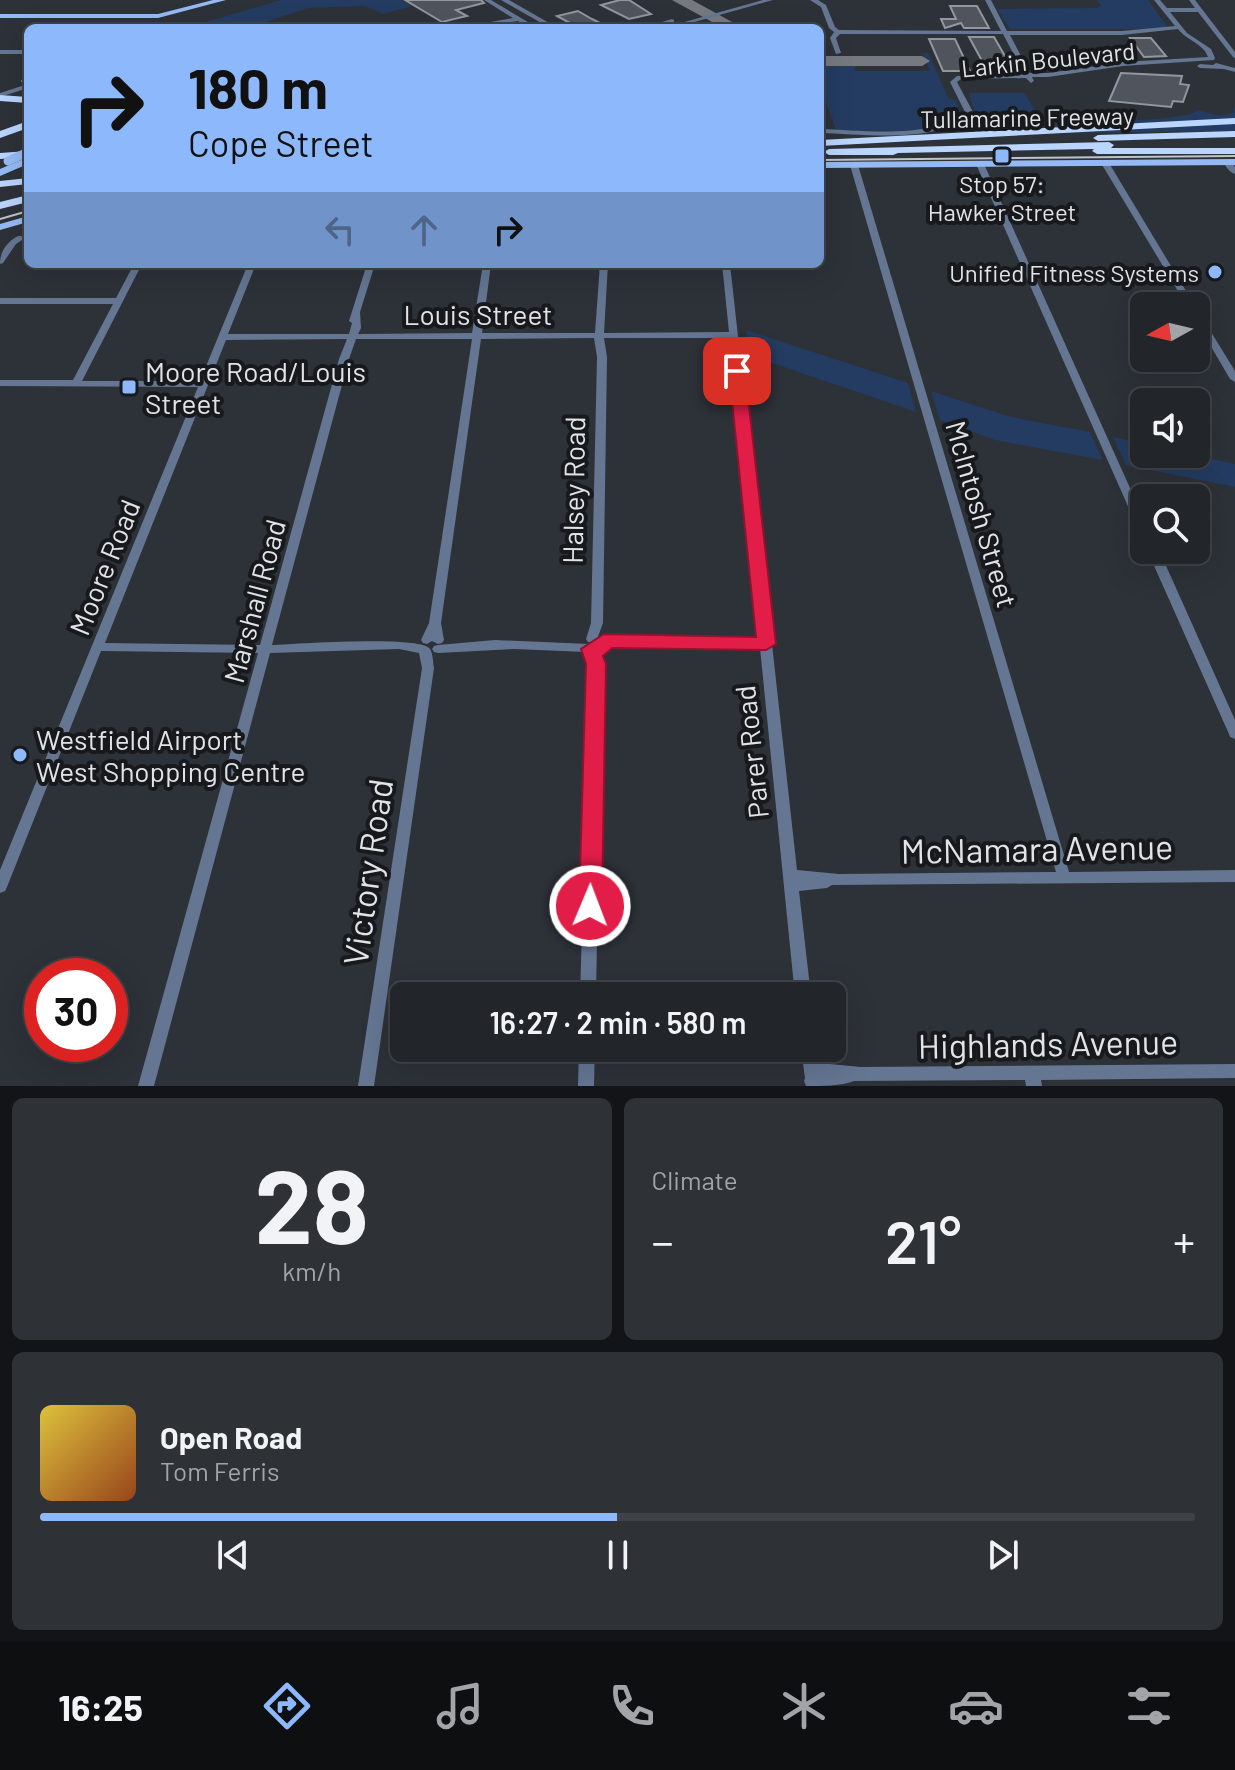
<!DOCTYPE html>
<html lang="en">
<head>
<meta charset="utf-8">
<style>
  body { margin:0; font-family:Barlow,sans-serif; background:#2e3136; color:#f1f3f6; height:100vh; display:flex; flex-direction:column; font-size:30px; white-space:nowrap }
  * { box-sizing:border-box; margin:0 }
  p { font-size:26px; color:#a2a5a8 }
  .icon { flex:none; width:44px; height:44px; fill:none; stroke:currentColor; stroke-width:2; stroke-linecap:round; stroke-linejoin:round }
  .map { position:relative; height:1086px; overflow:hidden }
  .side { display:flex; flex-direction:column; gap:12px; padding:12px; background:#131417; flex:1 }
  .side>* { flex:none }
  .banner { position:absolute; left:24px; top:24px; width:800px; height:244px; border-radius:12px; box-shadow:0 8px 32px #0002,0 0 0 2px #3f4247; background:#8db9fc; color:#111; overflow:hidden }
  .needle { width:52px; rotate:262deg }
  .tools { position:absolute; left:1130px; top:292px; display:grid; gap:16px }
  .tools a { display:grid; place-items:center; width:80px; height:80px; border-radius:12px; background:#22252a; box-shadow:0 8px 32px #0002,0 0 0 2px #3f4247; font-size:40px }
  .speed { position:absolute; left:24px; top:958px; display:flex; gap:16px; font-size:40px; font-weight:700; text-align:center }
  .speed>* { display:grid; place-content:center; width:104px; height:104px; border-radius:50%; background:#22252a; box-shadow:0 8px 32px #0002,0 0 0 2px #3f4247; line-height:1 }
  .speed .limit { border:12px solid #d22; background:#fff; color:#111 }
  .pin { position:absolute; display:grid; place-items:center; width:68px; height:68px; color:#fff; margin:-34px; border-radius:16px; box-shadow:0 4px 12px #0006 }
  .me { position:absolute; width:88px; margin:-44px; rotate:1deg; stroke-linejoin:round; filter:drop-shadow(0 0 6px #0008) }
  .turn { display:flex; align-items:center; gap:28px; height:168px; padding:0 32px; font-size:36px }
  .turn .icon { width:104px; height:104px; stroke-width:2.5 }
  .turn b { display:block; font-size:56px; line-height:68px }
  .lanes { display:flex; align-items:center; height:76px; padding:0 32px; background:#0003; justify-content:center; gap:40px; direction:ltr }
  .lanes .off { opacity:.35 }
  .big { font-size:60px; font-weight:600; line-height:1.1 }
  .side .card { flex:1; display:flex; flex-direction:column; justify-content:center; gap:12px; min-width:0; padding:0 28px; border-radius:12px; background:#2e3136 }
  .side .dial { align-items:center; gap:0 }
  .dial b { font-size:104px; line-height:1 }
  .song { display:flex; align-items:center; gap:24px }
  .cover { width:96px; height:96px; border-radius:12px; background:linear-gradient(135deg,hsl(50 70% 55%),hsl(20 70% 35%)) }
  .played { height:8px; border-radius:4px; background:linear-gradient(90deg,#8db9fc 50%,#3f4247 50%) }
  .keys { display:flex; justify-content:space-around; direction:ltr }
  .heat { display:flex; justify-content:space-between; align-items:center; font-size:44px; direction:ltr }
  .side .tiles { flex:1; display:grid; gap:12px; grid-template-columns:1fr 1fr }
  .card:last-child { grid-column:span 2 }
  .trip { position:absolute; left:390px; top:982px; width:456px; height:80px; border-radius:12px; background:#22252a; box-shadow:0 8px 32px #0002,0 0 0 2px #3f4247; font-weight:600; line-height:80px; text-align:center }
  .tab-bar { display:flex; height:128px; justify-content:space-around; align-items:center; background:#0e0f11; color:#a2a5a8 }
  .tab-bar .icon { width:56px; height:56px }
  .tab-bar .active { color:#8db9fc }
  .tab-bar b { font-size:36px; color:#f1f3f6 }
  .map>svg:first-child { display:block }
  .green { fill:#243c61 }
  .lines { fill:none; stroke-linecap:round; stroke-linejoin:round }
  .taxiway { fill:#767a80; fill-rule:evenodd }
  .building { fill:#50555d; stroke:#91969f; stroke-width:2 }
  .minor { fill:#647692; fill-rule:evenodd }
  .major { fill:#95baf3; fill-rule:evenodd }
  .highway { fill:#bad5fe; fill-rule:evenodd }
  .tram { stroke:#c0c3c9; stroke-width:2 }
  .major-bridge { stroke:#95baf3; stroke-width:9 }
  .route { fill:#e11d48; stroke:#92132f; stroke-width:2 }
  .poi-dot { fill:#8db9fc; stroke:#17191c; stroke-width:3 }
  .labels { text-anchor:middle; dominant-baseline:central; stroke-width:8; stroke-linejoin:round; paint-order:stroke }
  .far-street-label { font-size:24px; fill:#e0e3e8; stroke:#17191c }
  .far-poi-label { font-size:24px; fill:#e0e3e8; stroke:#17191c }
  .street-label { font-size:28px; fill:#e0e3e8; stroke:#17191c }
  .poi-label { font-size:28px; fill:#e0e3e8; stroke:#17191c; text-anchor:start }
  .near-street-label { font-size:34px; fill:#e0e3e8; stroke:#17191c }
</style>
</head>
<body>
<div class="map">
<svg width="1235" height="1086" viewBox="0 0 1235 1086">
  <rect width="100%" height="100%" fill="#2d3138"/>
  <g class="green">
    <polygon points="281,0 401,0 412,6 383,14 365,6 308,8 253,26 185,28"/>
    <polygon points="1097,0 1148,0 1169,29 1010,29 997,9 1097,8 1101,6"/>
    <path d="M923 53H928L949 99 956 100 960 114C936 138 869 129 836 130L820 85V64L856 66 854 71H930Z"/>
    <polygon points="969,93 1024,93 1045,124 945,129 976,117"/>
    <path d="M1235 106V118L1051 128 1046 120 1053 125H1065L1066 121 1097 122 1093 114C1103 112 1115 120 1129 120 1144 120 1191 118 1197 110L1220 116 1233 113Z"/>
    <polygon points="1235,123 1235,131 1057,133"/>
    <polygon points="746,330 908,383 916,412 749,355"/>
    <polygon points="931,391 1011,417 1090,432 1102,460 995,440 940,420"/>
    <polygon points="1113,437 1144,444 1144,454 1191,454 1235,464 1235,487 1126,465"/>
  </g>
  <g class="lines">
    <g class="taxiway">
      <polygon points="672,0 692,0 743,28 723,28"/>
      <polygon points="820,56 922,56 930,61 922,66 820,66"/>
    </g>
  </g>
  <g class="building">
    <polygon points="405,0 481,0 484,3 456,10 467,16 442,22"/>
    <polygon points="620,0 629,0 651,14 629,19 601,5"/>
    <polygon points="950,6 977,6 989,28 964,28 961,23 945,28 941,19 956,19"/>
    <polygon points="578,11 592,19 610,28 579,28 557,16"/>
    <polygon points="969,37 994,37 1013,70 987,70"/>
    <polygon points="1130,38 1151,38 1166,56 1144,57"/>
    <polygon points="929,39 955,39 970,71 943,71"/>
    <polygon points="1121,73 1182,76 1180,84 1189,85 1183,102 1173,101 1171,107 1109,101"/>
  </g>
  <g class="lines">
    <g class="minor">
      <polygon points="484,0 491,0 538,28 530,28 518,21 472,28 457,28 513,18"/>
      <polygon points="501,0 509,0 558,28 550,28"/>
      <polygon points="763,0 773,0 673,28 663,28"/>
      <path d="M810 0H818L826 5 835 27 839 30 1001 31 985 0H991L1007 31H1122L1175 26 1154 0H1160L1167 8H1195L1189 0H1195L1235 52V58L1233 57 1198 12H1170L1187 33 1211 49 1215 58 1214 60 1123 66 1048 77H1032L1034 81 1031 83 1026 78 961 79 957 82 973 112C938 145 865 134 820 133V129C864 130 929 140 965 112L950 82 957 76 1024 74 1003 34H840L836 38 841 53 836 54 830 38 834 32 829 28 821 7ZM1178 29C1186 40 1204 44 1208 57L1123 62 1048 73H1030L1010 35H1122Z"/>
      <polygon points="672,19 674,20 674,22 652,28 642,28"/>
      <polygon points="339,23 391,26 394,28 234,28 237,26 321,26"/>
      <rect x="0" y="50" width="28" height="4"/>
      <polygon points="1216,63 1235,68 1235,72 1224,69 1200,68 1197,66 1200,64 1213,65"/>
      <polygon points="28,84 28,88 0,97 0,93"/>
      <path d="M1224 160H1230L1235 167V174C1230 173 1223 164 1224 160Z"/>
      <polygon points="1102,161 1109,163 1195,306 1187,306 1101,163"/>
      <polygon points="977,162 984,164 1144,519 1144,534 1139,531 976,164"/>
      <path d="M851 163 858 165 1069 872 1235 870V882L832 885 827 888 799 891 811 996H795L760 648H631L604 645 600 644 598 641 600 638 604 637 631 640H760L729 338H604L607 357 603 623 596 642H588L586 639 591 623 597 357 594 338 481 339 441 623 444 640 442 643 438 644 432 641 427 644 423 643 421 640 429 623 472 339H356L349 359 272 645C294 644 422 635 430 649 433 653 433 663 434 668L374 1086H358L422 668 419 653 399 649 270 653 154 1086H138L258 653 101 651 7 887 5 891 0 893V870L198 387 0 386V380H73L113 304H0V298H116L134 264H142L82 381H200L248 264H256L228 334H349L352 323 349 321 367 264H375L360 312 361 328 358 334 472 333 483 264H491L482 333H595L600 264H608L604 333 729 332 722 264H730L797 870 839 874 1056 872 850 165ZM347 339 339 359 260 645 105 643 226 340Z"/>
      <path d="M18 236H21L25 238 16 244 3 263 0 264C0 251 7 242 18 236Z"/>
      <polygon points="1196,311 1200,314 1235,371 1235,382 1230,379 1196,321"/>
      <polygon points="1147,550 1159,550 1235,720 1235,739 1230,737 1229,734"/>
      <polygon points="495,640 589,644 595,646 602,664 596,996 580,996 590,664 586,652 514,649 438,653 434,652 432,649 434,646 438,645"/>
      <polygon points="579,1048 595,1048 594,1086 578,1086"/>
      <path d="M801 1048H817L819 1063 861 1067 1235 1064V1078L1041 1080 1042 1086H1026L1025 1080 854 1081C841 1086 822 1086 806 1086L804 1081 805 1078Z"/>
    </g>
    <g class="major">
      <polygon points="213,0 226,0 158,18 0,18 0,14 158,14"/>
      <polygon points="28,74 28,88 21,81"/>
      <polygon points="28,157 28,164 0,176 0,169"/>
      <polygon points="1235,159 1235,165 820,168 820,162"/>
      <polygon points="28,216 28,222 0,230 0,224"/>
    </g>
    <g class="highway">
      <polygon points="0,95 28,97 28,103 0,101"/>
      <polygon points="1235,118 1235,124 820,146 820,140"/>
      <polygon points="28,121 28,128 0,138 0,131"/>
      <polygon points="1235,131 1235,137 1098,141 1093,138 1098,135"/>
      <polygon points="1109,142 1114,145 1111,148 1235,148 1235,154 1097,154 1092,151 1094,149 898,153 893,155 829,155 824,152 829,149"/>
      <polygon points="28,151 28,157 0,159 0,153"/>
      <polygon points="28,178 28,184 0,187 0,181"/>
      <polygon points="28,195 28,202 0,209 0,202"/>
    </g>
    <g class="tram">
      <polyline points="820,160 1235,156"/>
      <polyline points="0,219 28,211"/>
    </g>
    <polyline class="major-bridge" points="8,161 28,152"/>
  </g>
  <polygon class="route" points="737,366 745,371 776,644 766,650 612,648 603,656 606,664 602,906 599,913 590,915 582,913 579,906 586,664 581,649 604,634 756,637 729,371"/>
  <g class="poi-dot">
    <rect x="994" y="148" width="16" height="16" rx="4"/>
    <circle cx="1215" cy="272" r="8"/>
    <rect x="121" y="379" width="16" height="16" rx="4"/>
    <circle cx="20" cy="755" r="8"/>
  </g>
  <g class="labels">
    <g class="far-street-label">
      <text transform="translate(1048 59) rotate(-6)">Larkin Boulevard</text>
      <text transform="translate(1027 117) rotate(-1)">Tullamarine Freeway</text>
    </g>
    <g class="far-poi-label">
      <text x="1002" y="183">Stop 57:<tspan x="1002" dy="28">Hawker Street</tspan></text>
      <text x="1199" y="272" text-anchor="end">Unified Fitness Systems</text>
    </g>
    <g class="street-label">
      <text x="478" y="314">Louis Street</text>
      <text transform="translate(573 490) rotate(-89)">Halsey Road</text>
      <text transform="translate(982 514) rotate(74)">McIntosh Street</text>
      <text transform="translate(104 567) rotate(-68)">Moore Road</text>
      <text transform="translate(254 601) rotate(-75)">Marshall Road</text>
      <text transform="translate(751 752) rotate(-96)">Parer Road</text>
    </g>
    <g class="poi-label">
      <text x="145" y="371">Moore Road/Louis<tspan x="145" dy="32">Street</tspan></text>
      <text x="36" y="739">Westfield Airport<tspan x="36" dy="32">West Shopping Centre</tspan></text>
    </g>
    <g class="near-street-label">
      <text transform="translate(1037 848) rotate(-1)">McNamara Avenue</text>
      <text transform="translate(367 872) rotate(-82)">Victory Road</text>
      <text transform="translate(1048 1043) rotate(-1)">Highlands Avenue</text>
    </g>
  </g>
</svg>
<div class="tools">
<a><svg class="needle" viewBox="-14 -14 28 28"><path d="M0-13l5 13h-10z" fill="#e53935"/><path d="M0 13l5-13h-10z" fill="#a2a5a8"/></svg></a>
<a><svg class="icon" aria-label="sound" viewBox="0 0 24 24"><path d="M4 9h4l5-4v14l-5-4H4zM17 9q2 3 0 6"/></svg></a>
<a><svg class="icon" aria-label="search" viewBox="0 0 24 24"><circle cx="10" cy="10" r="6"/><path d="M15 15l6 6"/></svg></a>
</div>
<div class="speed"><div class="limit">30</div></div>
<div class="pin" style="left:737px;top:371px;background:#d93025"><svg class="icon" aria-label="arrive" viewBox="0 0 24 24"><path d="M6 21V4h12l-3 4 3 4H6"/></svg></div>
<svg class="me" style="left:590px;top:906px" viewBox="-20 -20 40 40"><circle r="17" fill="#e11d48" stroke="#fff" stroke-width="3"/><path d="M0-11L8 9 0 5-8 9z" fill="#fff"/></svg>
<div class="trip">16:27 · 2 min · 580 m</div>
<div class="banner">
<div class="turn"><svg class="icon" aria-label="right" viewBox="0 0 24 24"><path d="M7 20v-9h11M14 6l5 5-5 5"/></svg><div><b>180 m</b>Cope Street</div></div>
<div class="lanes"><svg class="icon off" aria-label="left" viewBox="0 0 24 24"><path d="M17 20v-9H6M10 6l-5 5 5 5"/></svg><svg class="icon off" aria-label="ahead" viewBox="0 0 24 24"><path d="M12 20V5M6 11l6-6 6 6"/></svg><svg class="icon" aria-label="right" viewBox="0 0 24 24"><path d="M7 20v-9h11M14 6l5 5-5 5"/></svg></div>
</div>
</div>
<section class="side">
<div class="tiles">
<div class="card dial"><b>28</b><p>km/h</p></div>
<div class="card"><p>Climate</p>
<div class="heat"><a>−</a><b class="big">21°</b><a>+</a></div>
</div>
<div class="card">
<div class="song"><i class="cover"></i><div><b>Open Road</b><p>Tom Ferris</p></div></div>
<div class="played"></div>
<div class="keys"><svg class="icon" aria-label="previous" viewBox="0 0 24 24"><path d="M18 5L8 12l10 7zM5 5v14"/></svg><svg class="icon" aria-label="pause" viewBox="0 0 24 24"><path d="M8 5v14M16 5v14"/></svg><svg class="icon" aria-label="next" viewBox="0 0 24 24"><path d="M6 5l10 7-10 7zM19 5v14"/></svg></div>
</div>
</div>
</section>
<nav class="tab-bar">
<b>16:25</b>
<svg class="icon active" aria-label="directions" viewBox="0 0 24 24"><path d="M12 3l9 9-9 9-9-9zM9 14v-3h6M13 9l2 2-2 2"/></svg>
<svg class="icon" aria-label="music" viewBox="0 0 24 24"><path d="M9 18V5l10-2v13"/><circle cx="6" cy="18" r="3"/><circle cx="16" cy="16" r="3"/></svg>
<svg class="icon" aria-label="phone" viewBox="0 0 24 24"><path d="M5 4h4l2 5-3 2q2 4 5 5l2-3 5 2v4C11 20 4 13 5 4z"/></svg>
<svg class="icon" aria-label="climate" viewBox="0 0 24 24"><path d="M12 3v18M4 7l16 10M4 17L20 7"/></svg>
<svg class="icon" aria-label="car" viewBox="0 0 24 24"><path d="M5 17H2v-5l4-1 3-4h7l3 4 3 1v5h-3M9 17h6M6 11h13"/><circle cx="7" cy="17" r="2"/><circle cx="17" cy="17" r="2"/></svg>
<svg class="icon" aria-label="filters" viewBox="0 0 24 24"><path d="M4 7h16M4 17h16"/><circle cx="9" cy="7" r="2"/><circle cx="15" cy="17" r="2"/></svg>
</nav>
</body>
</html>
